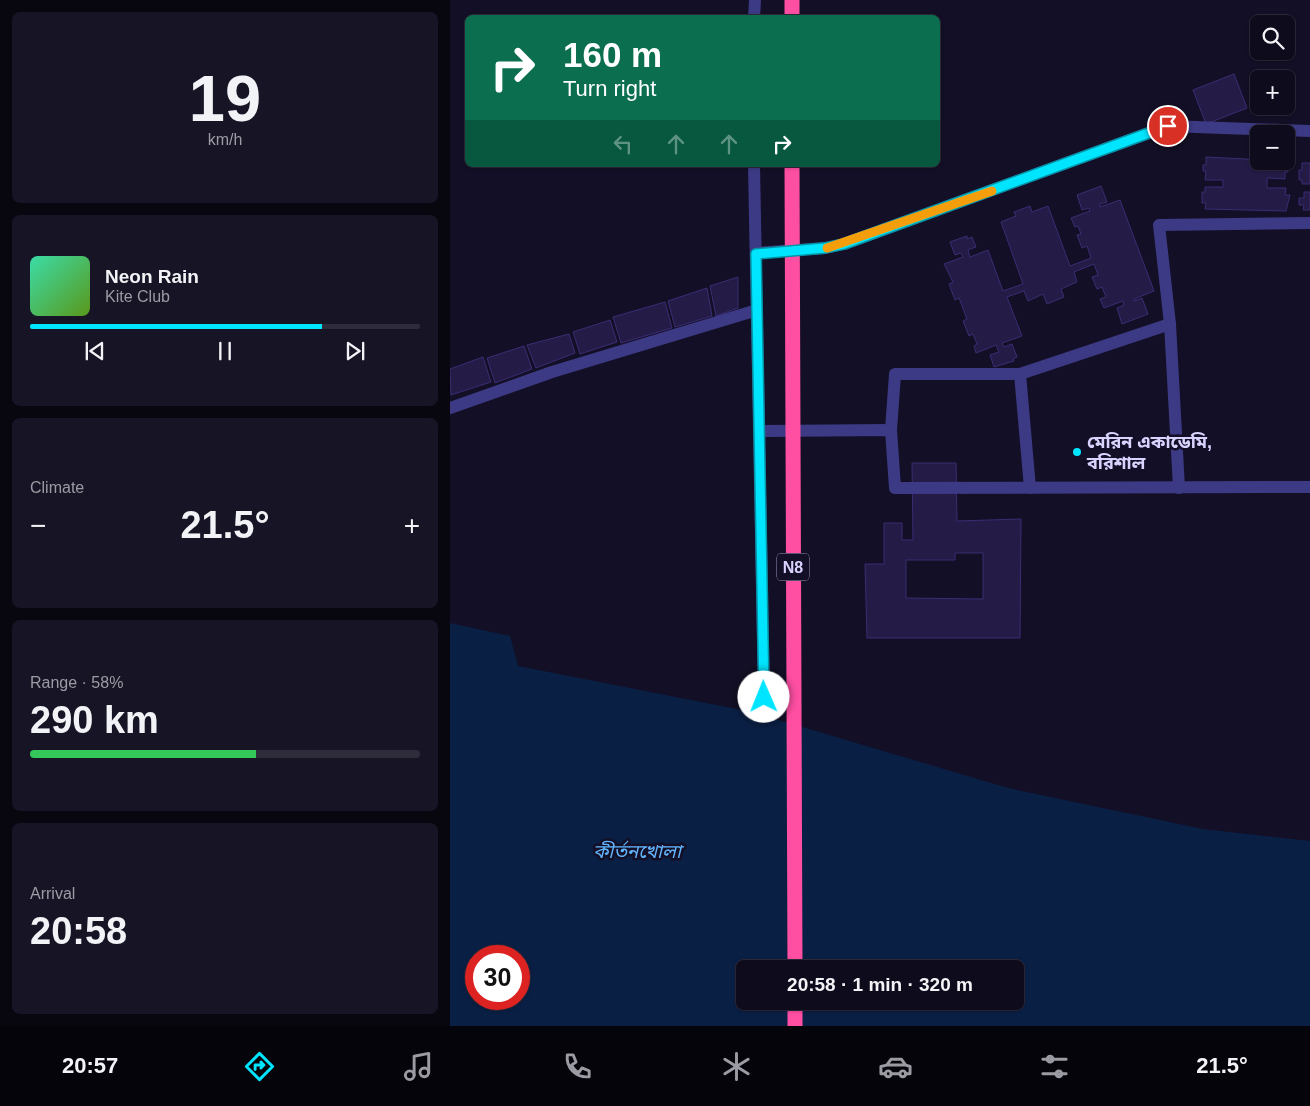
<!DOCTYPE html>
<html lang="en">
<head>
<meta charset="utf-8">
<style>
  body { margin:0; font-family:Helvetica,"Noto Sans Bengali",sans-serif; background:#171425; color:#f1f3f6; height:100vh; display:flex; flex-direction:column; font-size:19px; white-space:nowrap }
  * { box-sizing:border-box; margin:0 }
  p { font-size:16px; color:#9b9ba3 }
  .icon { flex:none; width:28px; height:28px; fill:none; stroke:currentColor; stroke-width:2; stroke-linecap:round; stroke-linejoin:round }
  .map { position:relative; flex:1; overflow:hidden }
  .sheet { display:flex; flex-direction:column; gap:12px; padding:12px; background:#08060f; width:450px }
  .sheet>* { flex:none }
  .banner { position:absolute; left:15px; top:15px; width:475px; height:152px; border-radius:8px; box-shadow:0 1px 4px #0004,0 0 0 1px #2e2b3b; background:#0b6e4f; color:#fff; overflow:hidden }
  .fabs { position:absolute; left:800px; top:15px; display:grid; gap:10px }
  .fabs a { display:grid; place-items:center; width:45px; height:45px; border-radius:8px; background:#0e0b1c; box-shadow:0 1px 4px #0004,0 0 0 1px #2e2b3b; font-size:25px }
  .speed { position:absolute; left:15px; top:945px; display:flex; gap:10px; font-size:25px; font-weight:700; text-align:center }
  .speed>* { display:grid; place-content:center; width:65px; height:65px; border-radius:50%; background:#0e0b1c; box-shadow:0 1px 4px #0004,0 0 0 1px #2e2b3b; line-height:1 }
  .speed .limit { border:8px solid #d22; background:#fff; color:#111 }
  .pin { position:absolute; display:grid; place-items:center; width:42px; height:42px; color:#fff; margin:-21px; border:2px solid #fff; border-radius:50%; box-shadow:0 1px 5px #0007 }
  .me { position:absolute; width:55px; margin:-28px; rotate:359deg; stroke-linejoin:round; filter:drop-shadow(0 0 4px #0008) }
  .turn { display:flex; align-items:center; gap:18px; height:105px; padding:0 15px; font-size:22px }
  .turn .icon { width:65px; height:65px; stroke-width:2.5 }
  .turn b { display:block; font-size:35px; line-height:42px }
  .lanes { display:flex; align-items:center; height:48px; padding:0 15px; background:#0003; justify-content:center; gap:25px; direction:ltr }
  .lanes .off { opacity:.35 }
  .big { font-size:38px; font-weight:700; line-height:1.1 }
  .sheet .tile { flex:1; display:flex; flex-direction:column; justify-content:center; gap:8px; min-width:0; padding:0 18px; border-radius:8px; background:#171425 }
  .sheet .dial { align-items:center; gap:0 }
  .dial b { font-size:65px; line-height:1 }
  .song { display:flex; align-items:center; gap:15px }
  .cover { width:60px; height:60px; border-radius:8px; background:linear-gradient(135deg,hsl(160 70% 55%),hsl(90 70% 35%)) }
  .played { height:5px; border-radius:2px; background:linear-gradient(90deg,#00e5ff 75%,#2e2b3b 75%) }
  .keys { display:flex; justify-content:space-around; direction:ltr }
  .heat { display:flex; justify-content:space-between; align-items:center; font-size:28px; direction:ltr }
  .charge { height:8px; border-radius:4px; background:linear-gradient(90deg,#34c759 58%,#2e2b3b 0) }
  .trip { position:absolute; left:286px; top:960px; width:288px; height:50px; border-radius:8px; background:#0e0b1c; box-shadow:0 1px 4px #0004,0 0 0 1px #2e2b3b; font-weight:700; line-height:50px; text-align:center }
  .tabs { display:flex; height:80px; justify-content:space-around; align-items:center; background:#06040b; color:#9b9ba3 }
  .tabs .icon { width:35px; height:35px }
  .tabs .current { color:#00e5ff }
  .tabs b { font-size:22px; color:#f1f3f6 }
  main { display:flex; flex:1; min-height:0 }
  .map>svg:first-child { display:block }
  .water { fill:#0a1f44; fill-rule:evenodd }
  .building { fill:#241b47; stroke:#3b2d73; fill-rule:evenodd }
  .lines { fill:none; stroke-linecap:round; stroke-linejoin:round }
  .minor { stroke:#3d3a85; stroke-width:12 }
  .highway { stroke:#ff4fa3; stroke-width:15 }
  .highway-bridge { stroke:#ff4fa3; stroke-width:15 }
  .route-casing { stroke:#0095a6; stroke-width:12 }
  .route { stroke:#00e5ff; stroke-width:9 }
  .slow { stroke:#f59e0b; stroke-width:9 }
  .poi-dot { fill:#00e5ff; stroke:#130f26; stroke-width:2 }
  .labels { text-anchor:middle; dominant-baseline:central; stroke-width:5; stroke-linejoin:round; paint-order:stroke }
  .shield { fill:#130f26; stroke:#9e99be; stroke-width:1 }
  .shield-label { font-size:16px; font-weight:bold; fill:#d9d4ff }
  .poi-label { font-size:18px; font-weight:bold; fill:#d9d4ff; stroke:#130f26; text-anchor:start }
  .water-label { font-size:19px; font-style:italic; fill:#62b6ff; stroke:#130f26 }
</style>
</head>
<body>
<main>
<section class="sheet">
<div class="tile dial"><b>19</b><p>km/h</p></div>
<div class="tile">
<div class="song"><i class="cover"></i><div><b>Neon Rain</b><p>Kite Club</p></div></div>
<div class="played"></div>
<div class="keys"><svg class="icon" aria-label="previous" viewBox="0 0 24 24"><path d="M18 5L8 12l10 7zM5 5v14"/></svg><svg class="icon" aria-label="pause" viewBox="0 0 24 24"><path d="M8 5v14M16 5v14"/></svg><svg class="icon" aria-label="next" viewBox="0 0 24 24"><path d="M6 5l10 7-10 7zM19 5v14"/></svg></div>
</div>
<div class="tile"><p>Climate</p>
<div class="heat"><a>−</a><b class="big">21.5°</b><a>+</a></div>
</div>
<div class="tile"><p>Range · 58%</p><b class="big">290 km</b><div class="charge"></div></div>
<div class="tile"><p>Arrival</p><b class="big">20:58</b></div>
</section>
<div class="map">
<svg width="860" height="1026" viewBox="0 0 860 1026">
  <rect width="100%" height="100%" fill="#130f26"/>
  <path class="water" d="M0 623 60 636 68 666 302 712 558 788 753 829 860 841V1026H0ZM26 956H69V999H26ZM295 969H565V1001H295Z"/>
  <g class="building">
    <polygon points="784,74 797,108 756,124 743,90"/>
    <polygon points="756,157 835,161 838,172 835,172 835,179 817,178 817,188 836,188 835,195 840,195 836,211 755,209 756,203 752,203 752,192 755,192 755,187 773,187 773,180 755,180 756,171 753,171 753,165 756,165"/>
    <polygon points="852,163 860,163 860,184 852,184 852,180 849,180 849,170 852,170"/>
    <polygon points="651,186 657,202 650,204 650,207 670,200 704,291 684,299 684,301 692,298 698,314 672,324 667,308 674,305 673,301 654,308 650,299 656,297 652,287 647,289 642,277 648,275 644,264 624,272 627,282 611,289 614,297 597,304 593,294 578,301 574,291 557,297 572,336 552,343 554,347 562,344 567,357 563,359 564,361 544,367 540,355 549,352 546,345 526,353 524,346 527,344 523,334 519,336 513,321 517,319 509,298 505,300 499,284 503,282 494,264 513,257 511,253 505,255 500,242 517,236 517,239 522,237 526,247 518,250 520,257 538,250 553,291 573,284 551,222 566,216 564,212 580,206 582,212 598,206 620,266 641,258 637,246 632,248 627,235 631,234 628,226 625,227 621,218 640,211 639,208 632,210 627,195"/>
    <polygon points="854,192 860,192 860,210 853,210 854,205 849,205 849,198 854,198"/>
    <polygon points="288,277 288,308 266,316 260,286"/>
    <polygon points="257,288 262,316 225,327 218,301"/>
    <polygon points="215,302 222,328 171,343 163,317"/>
    <polygon points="160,320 167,342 130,354 123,332"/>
    <polygon points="119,334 125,353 86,368 77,345"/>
    <polygon points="74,346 82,369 45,383 37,358"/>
    <polygon points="33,357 41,382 1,395 0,369"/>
    <path d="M462 463H506L507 521 571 519 570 638H417L415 564H434V523H452V540H463ZM505 553H533V599L456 598V560H505Z"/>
  </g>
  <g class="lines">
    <g class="minor">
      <polyline points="304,18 305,0"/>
      <polyline points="304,165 314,697"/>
      <polyline points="306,253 375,248 394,244 718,126 860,131"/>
      <polyline points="720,324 729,488"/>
      <polyline points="570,374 580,488"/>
      <polyline points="0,408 102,372 307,310"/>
      <polyline points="441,430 445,374 570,374 720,324 709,225 860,223"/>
      <polyline points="309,431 441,430 445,488 860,487"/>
    </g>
    <g class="highway">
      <polyline points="342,18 342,0"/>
      <polyline points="345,1001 345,1026"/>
    </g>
    <polyline class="highway-bridge" points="342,165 345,969"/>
  </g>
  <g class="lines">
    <g class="route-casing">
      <polyline id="route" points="314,697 306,254 375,248 394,244 718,126"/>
    </g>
    <use href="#route" class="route"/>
    <polyline class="slow" points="377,248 542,191"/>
  </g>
  <circle class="poi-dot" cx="627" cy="452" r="5"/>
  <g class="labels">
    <rect class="shield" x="327" y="553.5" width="32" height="27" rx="4"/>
    <g class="shield-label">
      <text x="343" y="567">N8</text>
    </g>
    <g class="poi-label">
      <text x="637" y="442">মেরিন একাডেমি,<tspan x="637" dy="21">বরিশাল</tspan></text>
    </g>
    <g class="water-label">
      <text x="187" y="851">কীর্তনখোলা</text>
    </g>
  </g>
</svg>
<div class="fabs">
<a><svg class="icon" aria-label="search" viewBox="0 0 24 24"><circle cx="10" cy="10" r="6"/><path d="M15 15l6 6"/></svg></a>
<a>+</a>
<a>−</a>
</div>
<div class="speed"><div class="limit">30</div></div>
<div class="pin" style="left:718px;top:126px;background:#d93025"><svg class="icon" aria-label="arrive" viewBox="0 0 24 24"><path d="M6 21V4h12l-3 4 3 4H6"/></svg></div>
<svg class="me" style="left:314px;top:697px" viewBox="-20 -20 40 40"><circle r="19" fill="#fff"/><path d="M0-13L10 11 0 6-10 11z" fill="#00e5ff"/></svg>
<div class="trip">20:58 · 1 min · 320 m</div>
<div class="banner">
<div class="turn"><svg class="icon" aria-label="right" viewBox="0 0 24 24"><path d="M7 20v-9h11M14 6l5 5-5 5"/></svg><div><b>160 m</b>Turn right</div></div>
<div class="lanes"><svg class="icon off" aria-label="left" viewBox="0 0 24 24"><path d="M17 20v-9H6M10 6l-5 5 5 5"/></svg><svg class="icon off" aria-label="ahead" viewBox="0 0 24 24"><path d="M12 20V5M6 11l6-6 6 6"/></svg><svg class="icon off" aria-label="ahead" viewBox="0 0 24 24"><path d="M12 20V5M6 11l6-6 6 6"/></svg><svg class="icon" aria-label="right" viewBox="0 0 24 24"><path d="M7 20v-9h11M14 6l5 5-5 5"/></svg></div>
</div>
</div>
</main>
<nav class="tabs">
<b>20:57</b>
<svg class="icon current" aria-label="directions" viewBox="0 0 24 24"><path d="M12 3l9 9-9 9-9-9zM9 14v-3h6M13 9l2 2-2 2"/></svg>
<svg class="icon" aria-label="music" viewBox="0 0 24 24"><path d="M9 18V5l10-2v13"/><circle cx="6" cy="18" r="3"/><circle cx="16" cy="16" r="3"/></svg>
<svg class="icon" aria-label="phone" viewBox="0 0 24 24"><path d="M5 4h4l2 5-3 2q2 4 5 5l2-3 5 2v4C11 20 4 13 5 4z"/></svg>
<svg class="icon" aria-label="climate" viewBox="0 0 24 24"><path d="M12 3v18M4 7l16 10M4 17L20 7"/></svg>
<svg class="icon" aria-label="car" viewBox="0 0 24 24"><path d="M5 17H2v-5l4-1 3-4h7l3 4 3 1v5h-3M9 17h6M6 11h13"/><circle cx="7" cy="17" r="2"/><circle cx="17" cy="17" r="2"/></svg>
<svg class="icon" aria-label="filters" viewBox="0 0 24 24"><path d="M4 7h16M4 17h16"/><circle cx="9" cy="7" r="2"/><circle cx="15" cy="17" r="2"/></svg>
<b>21.5°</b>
</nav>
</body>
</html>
